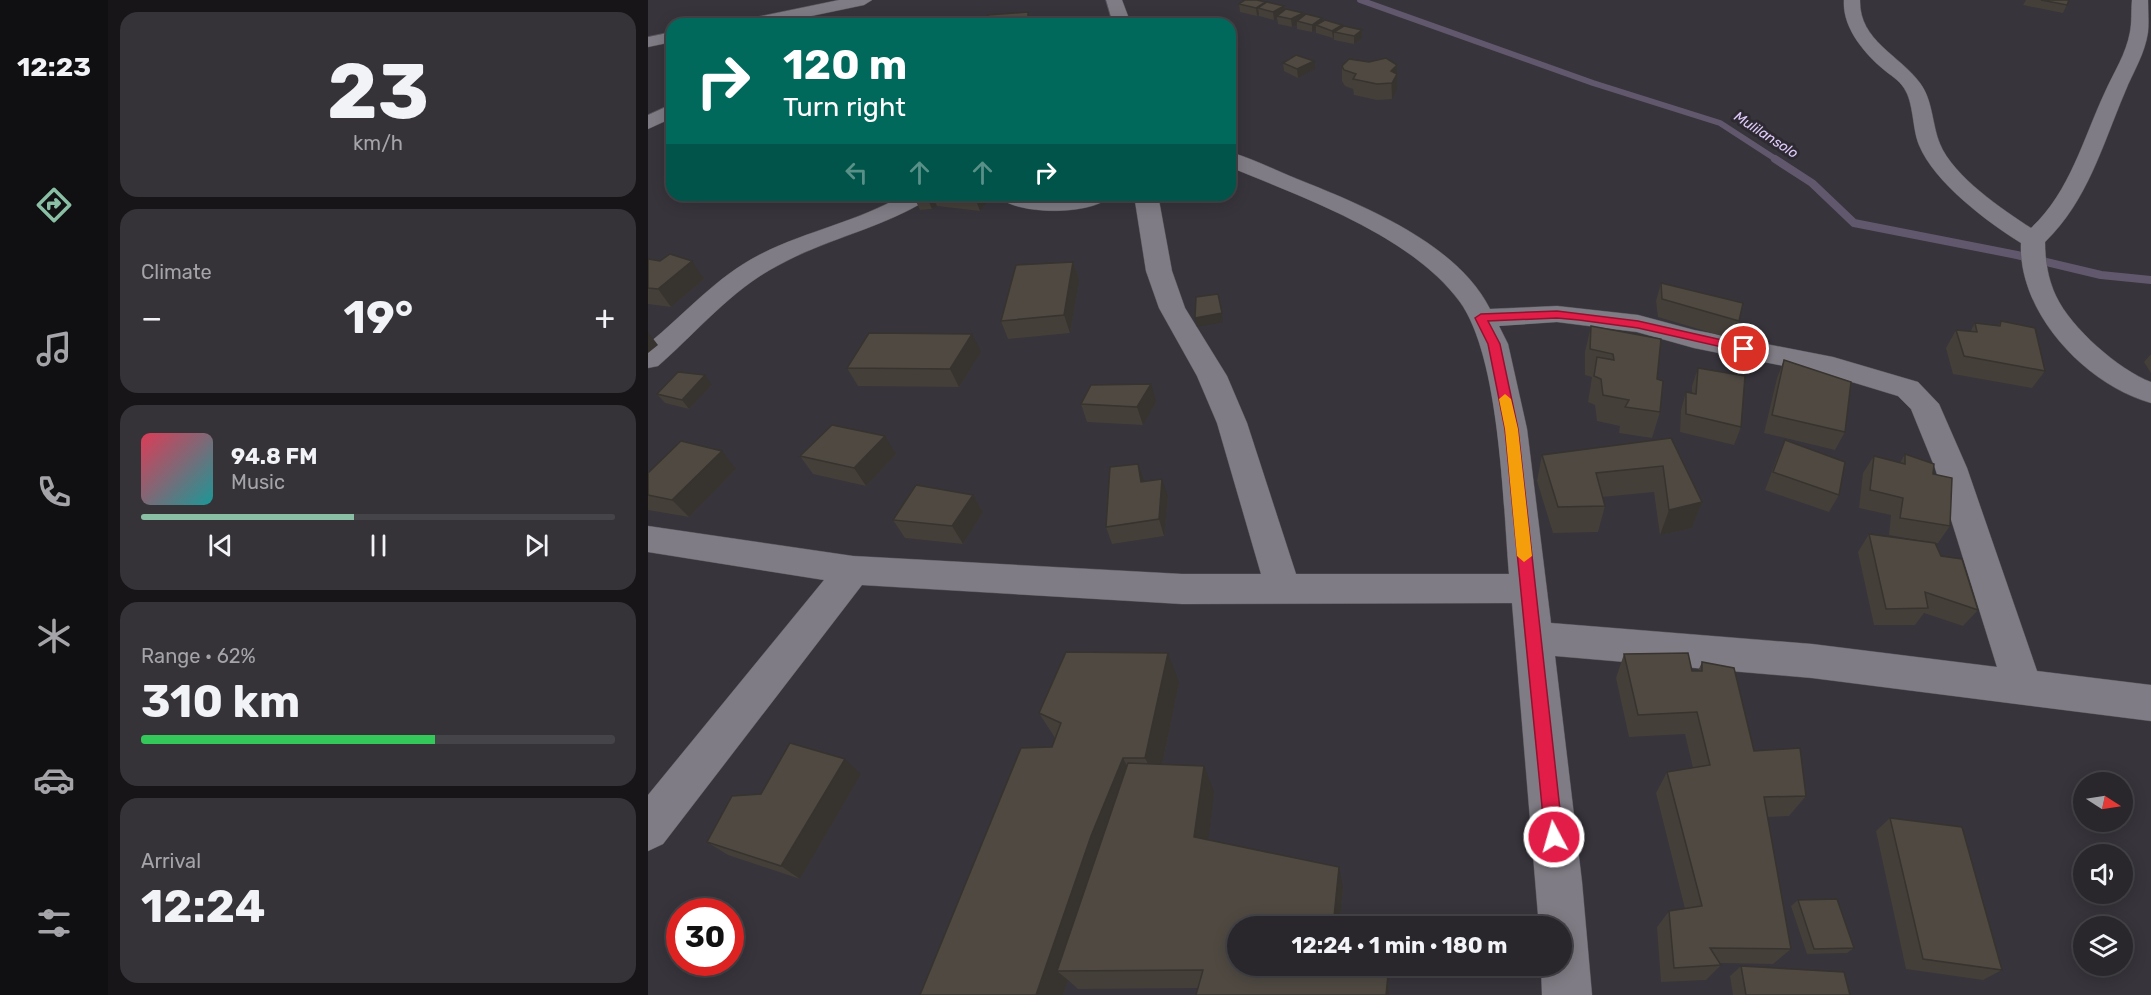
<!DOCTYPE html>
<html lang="en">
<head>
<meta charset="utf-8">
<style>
  body { margin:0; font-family:Rubik,sans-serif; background:#353338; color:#f1f3f6; height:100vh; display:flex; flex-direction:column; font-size:22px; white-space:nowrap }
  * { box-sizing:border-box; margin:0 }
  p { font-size:20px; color:#a5a5a9 }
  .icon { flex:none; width:33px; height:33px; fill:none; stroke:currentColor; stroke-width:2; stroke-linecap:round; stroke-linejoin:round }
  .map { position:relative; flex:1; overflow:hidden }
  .panel { display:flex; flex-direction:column; gap:12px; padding:12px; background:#171518; width:540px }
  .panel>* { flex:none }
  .banner { position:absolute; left:18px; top:18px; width:570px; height:183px; border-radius:18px; box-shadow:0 3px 15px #0003,0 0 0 2px #454448; background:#00695c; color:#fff; overflow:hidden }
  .needle { width:39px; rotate:102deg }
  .controls { position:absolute; left:1425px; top:772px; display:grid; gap:12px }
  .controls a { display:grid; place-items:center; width:60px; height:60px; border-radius:50%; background:#29272c; box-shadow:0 3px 15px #0003,0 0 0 2px #454448; font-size:30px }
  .speed { position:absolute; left:18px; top:898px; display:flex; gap:12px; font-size:30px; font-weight:700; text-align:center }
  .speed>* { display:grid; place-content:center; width:78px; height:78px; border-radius:50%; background:#29272c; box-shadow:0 3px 15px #0003,0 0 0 2px #454448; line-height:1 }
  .speed .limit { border:9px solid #d22; background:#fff; color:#111 }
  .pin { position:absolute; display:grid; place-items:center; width:51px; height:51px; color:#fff; margin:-26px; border:3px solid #fff; border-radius:50%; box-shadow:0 2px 6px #0007 }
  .me { position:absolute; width:66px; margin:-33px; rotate:354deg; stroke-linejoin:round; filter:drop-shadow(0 0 4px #0008) }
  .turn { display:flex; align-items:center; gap:21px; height:126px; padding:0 18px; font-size:27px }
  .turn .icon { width:78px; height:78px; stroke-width:2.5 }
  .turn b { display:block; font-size:42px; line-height:51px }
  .lanes { display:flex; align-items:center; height:57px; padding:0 18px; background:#0003; justify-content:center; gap:30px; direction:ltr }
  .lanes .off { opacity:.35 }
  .big { font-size:45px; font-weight:700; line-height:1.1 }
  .panel .widget { flex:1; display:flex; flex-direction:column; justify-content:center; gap:9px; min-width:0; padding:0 21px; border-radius:18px; background:#353338 }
  .panel .dial { align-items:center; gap:0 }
  .dial b { font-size:78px; line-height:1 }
  .song { display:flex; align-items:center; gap:18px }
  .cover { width:72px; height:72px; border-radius:9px; background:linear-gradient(135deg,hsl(350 70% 55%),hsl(180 70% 35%)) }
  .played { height:6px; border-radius:3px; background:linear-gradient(90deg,#8abfa5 45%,#454448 45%) }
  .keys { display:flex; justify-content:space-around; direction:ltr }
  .heat { display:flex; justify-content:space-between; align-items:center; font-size:33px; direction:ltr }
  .charge { height:9px; border-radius:4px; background:linear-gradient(90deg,#34c759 62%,#454448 0) }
  .trip { position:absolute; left:579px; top:916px; width:345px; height:60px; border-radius:30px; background:#29272c; box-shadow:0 3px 15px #0003,0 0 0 2px #454448; font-weight:700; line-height:60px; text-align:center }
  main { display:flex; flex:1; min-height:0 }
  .dock { display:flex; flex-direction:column; width:108px; justify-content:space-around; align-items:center; background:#101012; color:#a5a5a9 }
  .dock .icon { width:42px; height:42px }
  .dock .active { color:#8abfa5 }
  .dock b { font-size:27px; color:#f1f3f6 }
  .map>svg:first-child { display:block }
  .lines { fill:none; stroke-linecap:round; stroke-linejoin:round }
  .stream-far1 { stroke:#62586e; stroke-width:6 }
  .stream { stroke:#62586e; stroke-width:8 }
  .street-casing { stroke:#555359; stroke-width:1 }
  .street { fill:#807c85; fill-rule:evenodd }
  .wall { fill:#443f39 }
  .shaded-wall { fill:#37332e }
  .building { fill:#4f4942; stroke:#37332e; stroke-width:1.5 }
  .route { fill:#e11d48; stroke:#92132f; stroke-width:1.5 }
  .slow { fill:#f59e0b }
  .labels { text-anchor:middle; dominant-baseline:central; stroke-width:6; stroke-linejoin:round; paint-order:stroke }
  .far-water-label { font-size:14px; font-style:italic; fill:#e1ccfe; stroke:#2d2a31 }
</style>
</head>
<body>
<main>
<nav class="dock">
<b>12:23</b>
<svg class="icon active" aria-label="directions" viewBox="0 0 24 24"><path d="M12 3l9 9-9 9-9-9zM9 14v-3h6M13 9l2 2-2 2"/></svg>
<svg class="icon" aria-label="music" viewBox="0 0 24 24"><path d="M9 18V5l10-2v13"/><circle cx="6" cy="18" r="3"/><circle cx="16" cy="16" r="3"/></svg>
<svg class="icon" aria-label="phone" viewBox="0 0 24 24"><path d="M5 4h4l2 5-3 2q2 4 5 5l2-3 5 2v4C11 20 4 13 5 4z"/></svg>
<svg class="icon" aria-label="climate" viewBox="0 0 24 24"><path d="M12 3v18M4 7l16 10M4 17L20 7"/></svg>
<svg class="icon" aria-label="car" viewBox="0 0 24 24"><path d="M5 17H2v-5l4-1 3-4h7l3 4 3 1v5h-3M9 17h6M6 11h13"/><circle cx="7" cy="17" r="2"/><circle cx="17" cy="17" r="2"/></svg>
<svg class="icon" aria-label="filters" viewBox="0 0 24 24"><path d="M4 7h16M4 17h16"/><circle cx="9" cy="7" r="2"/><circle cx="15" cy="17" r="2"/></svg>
</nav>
<section class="panel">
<div class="widget dial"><b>23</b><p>km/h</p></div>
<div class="widget"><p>Climate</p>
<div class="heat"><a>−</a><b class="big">19°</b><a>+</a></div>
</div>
<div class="widget">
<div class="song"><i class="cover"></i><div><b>94.8 FM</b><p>Music</p></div></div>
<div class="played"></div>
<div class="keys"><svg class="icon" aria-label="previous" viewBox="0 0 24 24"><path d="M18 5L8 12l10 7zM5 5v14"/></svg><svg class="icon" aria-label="pause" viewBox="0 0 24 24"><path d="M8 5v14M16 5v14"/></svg><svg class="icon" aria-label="next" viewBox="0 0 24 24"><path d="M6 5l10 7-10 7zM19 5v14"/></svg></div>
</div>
<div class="widget"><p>Range · 62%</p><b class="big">310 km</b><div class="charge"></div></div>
<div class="widget"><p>Arrival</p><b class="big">12:24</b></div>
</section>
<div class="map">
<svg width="1503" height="995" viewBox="0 0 1503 995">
  <rect width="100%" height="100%" fill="#37343b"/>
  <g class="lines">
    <polyline class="stream-far1" points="712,0 945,83 1072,123 1129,160"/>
    <polyline class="stream" points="1127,159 1164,183 1206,223 1369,255 1453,275 1503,280"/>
    <g class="street-casing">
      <g id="street">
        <polygon points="191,0 224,0 216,5 125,24 90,24 99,19"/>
        <polygon points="458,0 474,0 483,24 465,24"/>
        <path d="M1196 0H1212C1211 41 1252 55 1272 83 1285 100 1284 125 1292 144 1305 176 1355 210 1383 228 1422 192 1435 139 1457 92 1466 72 1478 54 1482 32 1484 22 1483 11 1484 0H1500C1500 11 1501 22 1500 32 1497 54 1485 72 1477 92 1454 146 1440 200 1397 242 1397 260 1400 279 1408 296 1423 328 1471 370 1503 382V403C1438 385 1370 313 1373 243 1339 222 1286 182 1271 145 1264 128 1266 103 1256 88 1251 80 1242 75 1235 69 1216 53 1194 27 1196 0Z"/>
        <polygon points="24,32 24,42 0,47 0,37"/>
        <polygon points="24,104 24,118 0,129 0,115"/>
        <path d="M582 152C603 158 623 168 642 176 709 203 808 241 842 309L909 306 990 315 1046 330 1185 357 1270 382 1291 404 1319 468 1389 671 1503 685V721L1164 678 907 656 934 882 944 995H894L893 966H914V927H891L864 603 534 604 214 585 15 844 0 851V795L176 580 0 552V526L205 556 534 574H613L569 423 549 376 511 308 498 271 486 195H510L524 271 537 308 579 376 599 423 648 574H861C855 503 852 358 812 302 763 235 656 198 582 167ZM909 322 989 332 1046 348 1181 375 1250 396 1263 409 1287 468 1349 667 1164 644 903 623 879 429 860 344 851 326Z"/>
        <path d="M255 195H283L279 200C232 229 177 239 129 266 83 290 49 332 10 366L0 368V344C37 314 68 277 111 255 157 231 210 222 255 195Z"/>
        <path d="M349 195H463C448 216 364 216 349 195Z"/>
      </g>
    </g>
    <use href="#street" class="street"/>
  </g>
  <g class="wall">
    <polygon points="1378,0 1421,0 1415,13 1375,5"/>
    <polygon points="617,2 617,4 655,17 694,27 714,38 706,44 686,40 686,37 685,38 668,33 668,30 664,32 649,29 649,24 644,27 630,24 629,18 626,20 611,16 611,14 609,16 592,12 591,4"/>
    <polygon points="721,62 749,65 749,90 744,99 729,100 706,95 705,89 697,86 694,81 694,66"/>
    <polygon points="635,63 667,69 650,78 636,71"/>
    <polygon points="265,195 345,195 332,211 289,206 284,209 272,210"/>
    <polygon points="0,259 56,279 23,307 0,304"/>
    <polygon points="425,262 431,280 422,333 360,339 353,321"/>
    <polygon points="1013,283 1091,321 1084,339 1010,317 1008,301"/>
    <polygon points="1353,321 1397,371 1384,388 1305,374 1298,348 1308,330 1322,332 1327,323 1350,326"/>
    <polygon points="943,326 1009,379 1012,412 1004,438 971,433 972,426 949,421 947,405 940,402 944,377 937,375 937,352"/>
    <polygon points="333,352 311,387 210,386 199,368"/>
    <polygon points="1503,354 1503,373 1496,362"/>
    <polygon points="1136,360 1197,432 1187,450 1116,433 1129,378"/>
    <polygon points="1050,368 1093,427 1086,445 1032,432 1033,410 1038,392 1044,394 1044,386"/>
    <polygon points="64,385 41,409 17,403 9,394"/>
    <polygon points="508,402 495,425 439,422 433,404"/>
    <polygon points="1023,438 1054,502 1044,528 1012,535 1006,492 954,497 957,506 950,532 905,533 889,481 894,455"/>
    <polygon points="1137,440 1191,495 1181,512 1117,490 1129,458"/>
    <polygon points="248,454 218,486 165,474 152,456"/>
    <polygon points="1257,454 1285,474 1302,526 1290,543 1287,543 1293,556 1330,610 1315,626 1276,613 1267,625 1226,625 1210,552 1221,534 1281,542 1241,535 1243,515 1211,508 1215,473 1226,456 1252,463"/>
    <polygon points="88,469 41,517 0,510 0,495"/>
    <polygon points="496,482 520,497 516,536 464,544 458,527"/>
    <polygon points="325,495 335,512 315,544 257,538 245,520"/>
    <polygon points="976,654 1044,671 1050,671 1054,662 1106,751 1158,796 1141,816 1119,817 1143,949 1125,964 1072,963 1073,965 1058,980 1013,982 1009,927 1021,911 1037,909 1008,793 1019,772 1045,768 1037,734 981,737 968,678"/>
    <polygon points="531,683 514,765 566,792 560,840 695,889 691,927 590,927 590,966 687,966 686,972 740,975 741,995 548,995 550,988 430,989 420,980 415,995 272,995 404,747 407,738 391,713"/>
    <polygon points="213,774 152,879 80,855 59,842 113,794"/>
    <polygon points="1242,818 1354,970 1335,980 1258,969 1228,831"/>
    <polygon points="1150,900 1206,948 1199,953 1159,954 1143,906"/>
    <polygon points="1093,966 1202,995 1085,995 1082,976"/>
  </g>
  <g class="shaded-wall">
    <polygon points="617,2 618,9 610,8 611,14 609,16 608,8"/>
    <polygon points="636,6 636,14 629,16 629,18 626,20 625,12"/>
    <polygon points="380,12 383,24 380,24"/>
    <polygon points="655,13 655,21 649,21 649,24 644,27 643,19"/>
    <polygon points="674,18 674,26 668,25 668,30 664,32 664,25"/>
    <polygon points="694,25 695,32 686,32 686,37 685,38 684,31"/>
    <polygon points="714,30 714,38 706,44 706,36"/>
    <polygon points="666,61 667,69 650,78 649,69"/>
    <polygon points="749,65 749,90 744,99 743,71"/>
    <polygon points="278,195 284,195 289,206 284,209"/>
    <polygon points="326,195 345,195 332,211"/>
    <polygon points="44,261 56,279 23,307 10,289"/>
    <polygon points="425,262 431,280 422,333 416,315"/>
    <polygon points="570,294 575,322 549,327 547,318"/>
    <polygon points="0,332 10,345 0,353"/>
    <polygon points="324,334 333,352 311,387 302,369"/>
    <polygon points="57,375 64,385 41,409 34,400"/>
    <polygon points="503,384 508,402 495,425 489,407"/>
    <polygon points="237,436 248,454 218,486 206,468"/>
    <polygon points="74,451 88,469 41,517 24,500"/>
    <polygon points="490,464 496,481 493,482"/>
    <polygon points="514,479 520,497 516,536 511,519"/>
    <polygon points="325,495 335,512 315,544 304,526"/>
    <polygon points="1054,502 1044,528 1012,535 1021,510"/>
    <polygon points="520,653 531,683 510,784 497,758"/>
    <polygon points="475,758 489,785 409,971 420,980 415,995 388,995 443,836"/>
    <polygon points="197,759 213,774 152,879 133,866"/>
    <polygon points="556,766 566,792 558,861 546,837"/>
    <polygon points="691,867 695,889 691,927 685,927"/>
    <polygon points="680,966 687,966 684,989 680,971"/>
    <polygon points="740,975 741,995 738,995"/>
  </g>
  <g class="building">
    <polygon points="597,0 609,0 617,2 608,8 591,4"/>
    <polygon points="1393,0 1421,0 1419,5"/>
    <polygon points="619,2 636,6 625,12 610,8"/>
    <polygon points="638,9 655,13 643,19 629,16"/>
    <polygon points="380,12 380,24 339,24 340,15"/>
    <polygon points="658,14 674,18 664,25 649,21"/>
    <polygon points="677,20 694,25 684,31 668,25"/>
    <polygon points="696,26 714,30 706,36 686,32"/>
    <polygon points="648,55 666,61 649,69 635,63"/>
    <polygon points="738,58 749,65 743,71 749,74 744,83 729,84 705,79 708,74 696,70 694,66 701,59 721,62"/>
    <polygon points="22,254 44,261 10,289 0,288 0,259 12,261"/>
    <polygon points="425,262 416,315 353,321 368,265"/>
    <polygon points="1013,283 1095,303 1091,321 1014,299"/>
    <polygon points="570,294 574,313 547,318 548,297"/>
    <polygon points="1353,321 1387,328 1397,371 1316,356 1308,330 1329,332 1327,323 1352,326"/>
    <polygon points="943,326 1013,339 1009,379 1015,381 1012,412 977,407 981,400 955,395 953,379 946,376 949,357 966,360 965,354 942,349"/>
    <polygon points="221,333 324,334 302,369 199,368"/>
    <polygon points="1136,360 1203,382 1197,432 1124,415"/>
    <polygon points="1050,368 1097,376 1093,427 1038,414 1038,392 1048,394"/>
    <polygon points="30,372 57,375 34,400 9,394"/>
    <polygon points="503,384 489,407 433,404 443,385"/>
    <polygon points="184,425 237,436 206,468 152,456"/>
    <polygon points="1023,438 1054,502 1021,510 1015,466 948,473 957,506 910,507 894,455"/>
    <polygon points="1137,440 1197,462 1191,495 1125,472"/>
    <polygon points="33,441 74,451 24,500 0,495 0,473"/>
    <polygon points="1257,454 1286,464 1285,474 1304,478 1302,526 1252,518 1255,498 1222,490 1226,456 1257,464"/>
    <polygon points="490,464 493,482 514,479 511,519 458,527 462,467"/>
    <polygon points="268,485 325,495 304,526 245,520"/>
    <polygon points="1221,534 1287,543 1293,556 1314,559 1330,610 1277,592 1280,608 1238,609"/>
    <polygon points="418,652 520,653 497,758 475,758 443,836 388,995 272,995 373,748 404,747 413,723 391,713"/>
    <polygon points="1040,653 1044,671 1054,671 1054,662 1086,668 1106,751 1152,748 1158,796 1116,797 1143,949 1062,948 1073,965 1026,968 1021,911 1054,906 1019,772 1062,765 1049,712 990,715 976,654"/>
    <polygon points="142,743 197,759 133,866 59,842 84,796 113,794"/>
    <polygon points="480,763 556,766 546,837 691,867 685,927 590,927 590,966 680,966 680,971 740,975 738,995 548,995 555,970 409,971"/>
    <polygon points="1242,818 1314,827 1354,970 1275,959"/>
    <polygon points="1189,899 1206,948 1166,949 1150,900"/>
    <polygon points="1093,966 1196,972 1202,995 1098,995"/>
  </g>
  <polygon class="route" points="909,311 990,321 1096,345 1102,349 1096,352 990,328 931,320 909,318 840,321 852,344 870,429 915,837 912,844 906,846 900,844 897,837 857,429 840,344 827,318 833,314"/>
  <polygon class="slow" points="857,394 863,399 870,429 884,556 876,562 869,556 857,429 851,399"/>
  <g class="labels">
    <g class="far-water-label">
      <text transform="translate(1118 135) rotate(33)">Mulilansolo</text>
    </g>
  </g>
</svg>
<div class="controls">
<a><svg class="needle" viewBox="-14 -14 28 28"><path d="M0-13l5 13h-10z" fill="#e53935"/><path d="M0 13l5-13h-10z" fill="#a5a5a9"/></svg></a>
<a><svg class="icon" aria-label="sound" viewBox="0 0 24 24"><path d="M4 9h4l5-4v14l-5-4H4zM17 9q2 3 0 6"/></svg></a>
<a><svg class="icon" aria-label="layers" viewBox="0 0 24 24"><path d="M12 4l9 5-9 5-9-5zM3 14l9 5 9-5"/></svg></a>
</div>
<div class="speed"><div class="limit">30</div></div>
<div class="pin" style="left:1096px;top:349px;background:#d93025"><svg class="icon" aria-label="arrive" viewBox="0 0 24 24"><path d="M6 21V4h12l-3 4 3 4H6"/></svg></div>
<svg class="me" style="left:906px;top:837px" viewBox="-20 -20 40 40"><circle r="17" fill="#e11d48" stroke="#fff" stroke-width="3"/><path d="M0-11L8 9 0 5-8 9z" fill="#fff"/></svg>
<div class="trip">12:24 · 1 min · 180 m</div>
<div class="banner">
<div class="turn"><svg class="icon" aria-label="right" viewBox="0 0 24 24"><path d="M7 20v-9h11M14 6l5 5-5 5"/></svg><div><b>120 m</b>Turn right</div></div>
<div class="lanes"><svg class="icon off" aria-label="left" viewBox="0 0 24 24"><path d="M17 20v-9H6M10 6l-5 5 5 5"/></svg><svg class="icon off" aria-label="ahead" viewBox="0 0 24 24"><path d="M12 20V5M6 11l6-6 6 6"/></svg><svg class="icon off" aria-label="ahead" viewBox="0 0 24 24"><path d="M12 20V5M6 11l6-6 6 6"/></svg><svg class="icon" aria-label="right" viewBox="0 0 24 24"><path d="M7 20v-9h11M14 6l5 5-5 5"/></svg></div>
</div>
</div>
</main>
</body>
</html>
